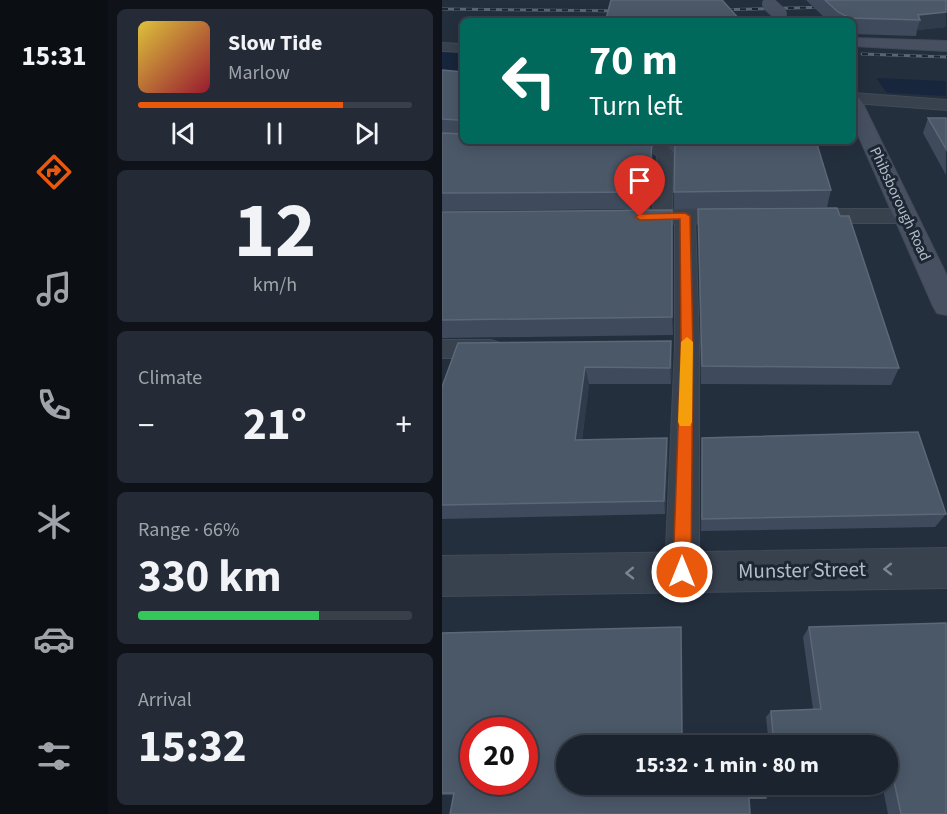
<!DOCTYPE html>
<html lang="en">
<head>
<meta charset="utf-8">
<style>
  body { margin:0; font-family:"Source Sans 3",sans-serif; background:#242b36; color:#f1f3f6; height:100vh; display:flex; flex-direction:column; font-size:22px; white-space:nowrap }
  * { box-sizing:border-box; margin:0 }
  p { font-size:20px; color:#a0a4aa }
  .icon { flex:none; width:33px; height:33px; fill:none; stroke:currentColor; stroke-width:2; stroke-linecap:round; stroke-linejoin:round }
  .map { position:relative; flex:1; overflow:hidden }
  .drawer { display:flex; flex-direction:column; gap:9px; padding:9px; background:#0f1319; width:334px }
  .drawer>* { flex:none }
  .banner { position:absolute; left:18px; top:18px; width:396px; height:126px; border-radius:9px; box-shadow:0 3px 15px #0003,0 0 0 2px #39404a; background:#00695c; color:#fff; overflow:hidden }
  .speed { position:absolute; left:18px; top:717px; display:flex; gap:12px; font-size:30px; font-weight:700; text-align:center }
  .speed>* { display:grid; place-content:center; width:78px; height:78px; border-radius:50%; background:#1b232e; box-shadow:0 3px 15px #0003,0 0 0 2px #39404a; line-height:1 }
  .speed .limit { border:9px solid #d22; background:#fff; color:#111 }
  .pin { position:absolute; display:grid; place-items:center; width:51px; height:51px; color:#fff; margin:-62px -26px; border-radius:50% 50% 50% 0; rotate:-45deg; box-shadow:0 0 6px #0007 }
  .pin .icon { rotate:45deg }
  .me { position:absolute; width:66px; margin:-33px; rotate:0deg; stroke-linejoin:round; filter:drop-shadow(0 0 4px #0008) }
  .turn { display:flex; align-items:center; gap:21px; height:126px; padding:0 30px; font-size:27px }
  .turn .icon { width:78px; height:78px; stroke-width:2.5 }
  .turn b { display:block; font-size:42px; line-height:51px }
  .big { font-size:45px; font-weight:700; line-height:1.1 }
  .drawer .tile { flex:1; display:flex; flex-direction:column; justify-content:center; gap:9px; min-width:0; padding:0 21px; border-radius:9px; background:#242b36 }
  .drawer .dial { align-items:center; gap:0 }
  .dial b { font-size:78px; line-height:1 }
  .song { display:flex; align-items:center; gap:18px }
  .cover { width:72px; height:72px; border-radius:9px; background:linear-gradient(135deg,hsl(50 70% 55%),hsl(350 70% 35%)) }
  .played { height:6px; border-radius:3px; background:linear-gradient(90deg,#ea580c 75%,#39404a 75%) }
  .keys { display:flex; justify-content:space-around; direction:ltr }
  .heat { display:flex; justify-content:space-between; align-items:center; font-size:33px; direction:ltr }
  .charge { height:9px; border-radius:4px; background:linear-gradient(90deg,#34c759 66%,#39404a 0) }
  .trip { position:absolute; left:114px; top:735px; width:342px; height:60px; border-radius:30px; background:#1b232e; box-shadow:0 3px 15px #0003,0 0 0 2px #39404a; font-weight:700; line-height:60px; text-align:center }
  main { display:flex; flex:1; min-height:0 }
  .tab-bar { display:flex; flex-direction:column; width:108px; justify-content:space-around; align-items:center; background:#0b0e12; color:#a0a4aa }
  .tab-bar .icon { width:42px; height:42px }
  .tab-bar .current { color:#ea580c }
  .tab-bar b { font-size:27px; color:#f1f3f6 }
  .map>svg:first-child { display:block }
  .water { fill:#17263c }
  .pier { fill:#242f3e }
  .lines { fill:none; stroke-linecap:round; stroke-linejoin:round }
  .lane-casing { stroke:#414a57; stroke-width:2 }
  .street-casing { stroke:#414a57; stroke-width:2 }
  .secondary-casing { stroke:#414a57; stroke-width:2 }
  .lane { fill:#38414e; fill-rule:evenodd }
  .street { fill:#38414e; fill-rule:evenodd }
  .secondary { fill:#465061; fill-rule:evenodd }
  .rail-casing { stroke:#5a6575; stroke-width:3 }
  .rail { stroke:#1d2633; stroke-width:2; stroke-dasharray:6; stroke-linecap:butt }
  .secondary-bridge-casing { stroke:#414a57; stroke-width:15; stroke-linecap:butt }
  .secondary-bridge { stroke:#465061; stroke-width:14 }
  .wall { fill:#3f4b5c }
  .shaded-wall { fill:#2f3b4b }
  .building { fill:#4b5868; stroke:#5c6777; stroke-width:1.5; fill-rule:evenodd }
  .oneway { stroke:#7c8592 }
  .route { fill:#ea580c; stroke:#983908; stroke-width:1.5 }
  .slow { fill:#f59e0b }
  .labels { text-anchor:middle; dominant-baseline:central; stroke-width:6; stroke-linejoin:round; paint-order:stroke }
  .far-street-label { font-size:15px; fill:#b4bcc9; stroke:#1d2633 }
  .near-street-label { font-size:21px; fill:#b4bcc9; stroke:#1d2633 }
</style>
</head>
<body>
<main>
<nav class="tab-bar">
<b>15:31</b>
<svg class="icon current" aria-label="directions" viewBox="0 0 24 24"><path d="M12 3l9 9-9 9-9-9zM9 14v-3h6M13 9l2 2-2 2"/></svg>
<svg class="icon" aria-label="music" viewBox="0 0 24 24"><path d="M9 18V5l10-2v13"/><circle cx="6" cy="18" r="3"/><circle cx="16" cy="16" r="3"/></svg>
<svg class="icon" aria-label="phone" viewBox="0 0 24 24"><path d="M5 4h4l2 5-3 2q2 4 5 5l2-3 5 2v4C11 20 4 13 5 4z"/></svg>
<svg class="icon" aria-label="climate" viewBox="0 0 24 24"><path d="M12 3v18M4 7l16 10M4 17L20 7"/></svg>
<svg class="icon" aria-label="car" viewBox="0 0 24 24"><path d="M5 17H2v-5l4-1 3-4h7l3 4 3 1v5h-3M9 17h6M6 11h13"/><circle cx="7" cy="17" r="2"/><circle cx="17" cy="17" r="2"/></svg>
<svg class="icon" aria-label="filters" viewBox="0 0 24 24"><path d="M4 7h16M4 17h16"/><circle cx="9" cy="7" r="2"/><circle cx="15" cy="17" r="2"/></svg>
</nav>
<section class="drawer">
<div class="tile">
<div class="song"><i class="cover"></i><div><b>Slow Tide</b><p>Marlow</p></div></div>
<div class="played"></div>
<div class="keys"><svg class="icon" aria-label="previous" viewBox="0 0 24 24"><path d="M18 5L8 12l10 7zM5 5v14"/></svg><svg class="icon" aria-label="pause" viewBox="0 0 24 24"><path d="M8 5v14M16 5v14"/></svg><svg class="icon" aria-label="next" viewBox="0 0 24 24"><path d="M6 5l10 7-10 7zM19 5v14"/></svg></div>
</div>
<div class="tile dial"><b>12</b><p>km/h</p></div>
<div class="tile"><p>Climate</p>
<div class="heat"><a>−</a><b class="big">21°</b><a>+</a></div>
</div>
<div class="tile"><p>Range · 66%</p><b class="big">330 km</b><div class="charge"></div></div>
<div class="tile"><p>Arrival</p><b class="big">15:32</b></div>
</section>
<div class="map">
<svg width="505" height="814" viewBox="0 0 505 814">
  <rect width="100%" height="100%" fill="#242f3e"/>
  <g class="water">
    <polygon points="0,48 21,49 21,74 0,73"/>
    <polygon points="411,77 504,81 504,96 411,91"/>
  </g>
  <polygon class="pier" points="411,74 432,75 447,96 411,94"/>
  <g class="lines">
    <g class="lane-casing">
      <g id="lane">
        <polygon points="0,43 21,44 21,52 0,51"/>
        <polygon points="188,141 223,144 231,156 230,217 227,221 213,221 210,217 215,156 212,153 175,150 167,145 171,141"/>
        <polygon points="243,210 250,212 253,216 257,346 257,572 252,584 240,589 228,584 223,572 233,346 233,216 236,212"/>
        <polygon points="0,340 49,340 58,343 61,349 58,355 49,358 0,358"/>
      </g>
    </g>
    <g class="street-casing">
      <g id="street">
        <polygon points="411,93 505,100 505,110 411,103"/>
        <polygon points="299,209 307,211 311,216 307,221 299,223 186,224 178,222 174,217 178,212 186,210"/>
        <polygon points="354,209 463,209 471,211 475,216 471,221 463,223 354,223 346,221 342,216 346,211"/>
        <polygon points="505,548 505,588 0,596 0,556"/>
      </g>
    </g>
    <g class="secondary-casing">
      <g id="secondary">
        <polygon points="411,38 505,41 505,51 411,46"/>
        <polygon points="411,97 417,98 420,102 505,276 505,315 495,313 491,306 411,123"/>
      </g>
    </g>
    <use href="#lane" class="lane"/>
    <use href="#street" class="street"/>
    <use href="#secondary" class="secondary"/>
    <g class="rail-casing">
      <g id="rail">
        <polyline points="0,9 184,11"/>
        <polyline points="274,10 388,7"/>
        <polyline points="420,54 505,57"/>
      </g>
    </g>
    <use href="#rail" class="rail"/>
    <g class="secondary-bridge-casing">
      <polyline id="secondary-bridge" points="327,4 338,14"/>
    </g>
    <use href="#secondary-bridge" class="secondary-bridge"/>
  </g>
  <g class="wall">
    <polygon points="364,0 504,0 504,27 475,30 474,36 411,34 411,21 386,21"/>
    <polygon points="0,70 21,72 21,141 374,141 389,190 385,207 232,209 232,155 223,142 210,142 211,155 208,209 0,211"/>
    <polygon points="486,118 504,118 504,175 481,133"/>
    <polygon points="256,209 398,216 457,368 449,385 259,384"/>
    <polygon points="0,212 231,227 231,335 0,338"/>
    <polygon points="16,343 230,357 229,384 147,384 140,440 226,453 223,514 0,519 0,387"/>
    <polygon points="260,438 504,514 493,527 259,531"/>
    <polygon points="367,627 504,814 446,814 440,784 446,784 446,746 327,746 324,717 329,711 371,709 361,637"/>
    <polygon points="0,633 240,637 124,746 324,798 319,799 307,799 0,795"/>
  </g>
  <g class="shaded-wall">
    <polygon points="504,12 504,27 475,30 478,20 476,15"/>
    <polygon points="210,141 211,155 208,209 207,192"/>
    <polygon points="230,210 231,227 231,335 230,317"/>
    <polygon points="229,341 230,357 229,384 228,368"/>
    <polygon points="143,367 147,384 138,455 133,440"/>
    <polygon points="225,438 226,453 223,514 222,501"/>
    <polygon points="239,627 240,637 241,746 240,746"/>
  </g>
  <g class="building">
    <polygon points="169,0 280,0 299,21 153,21 153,19 164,19"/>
    <polygon points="383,0 504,0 504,12 476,15 478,20 408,18 396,12"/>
    <polygon points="0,70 21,72 21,123 18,122 16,120 0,119"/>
    <polygon points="486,118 504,118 504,149"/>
    <polygon points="0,133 21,134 21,141 210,141 207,192 0,193"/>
    <polygon points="233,141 374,141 389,190 232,192"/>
    <polygon points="395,208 398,216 407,216 457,368 260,366 256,209"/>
    <polygon points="230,210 230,317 0,320 0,212"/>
    <polygon points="229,341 228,368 143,367 133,440 225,438 222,501 0,505 0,387 16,343"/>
    <polygon points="476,432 504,514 260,519 260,438"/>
    <polygon points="504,623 504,814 459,814 449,767 446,767 446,746 332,746 329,711 379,709 367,627"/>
    <path d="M239 627 240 746H124V784H322L324 798H307L308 814H8L12 793H0V633ZM32 730H82V782H32Z"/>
  </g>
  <defs><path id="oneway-chevron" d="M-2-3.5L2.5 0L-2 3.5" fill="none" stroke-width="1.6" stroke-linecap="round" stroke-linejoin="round" transform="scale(1.5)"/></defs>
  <g class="oneway">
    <use href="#oneway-chevron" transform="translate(446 569) rotate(179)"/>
    <use href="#oneway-chevron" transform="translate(188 573) rotate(179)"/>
  </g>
  <polygon class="route" points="243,213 248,216 251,346 249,572 246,578 240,580 234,578 231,572 239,346 238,219 198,220 193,217 198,214"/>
  <polygon class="slow" points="245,337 251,342 250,422 248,426 238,426 236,422 239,342"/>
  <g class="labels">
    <g class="far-street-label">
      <text transform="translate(458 204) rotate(65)">Phibsborough Road</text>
    </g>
    <g class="near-street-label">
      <text transform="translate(360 570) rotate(-1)">Munster Street</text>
    </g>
  </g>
</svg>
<div class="speed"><div class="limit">20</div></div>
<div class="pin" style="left:198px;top:217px;background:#d93025"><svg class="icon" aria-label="arrive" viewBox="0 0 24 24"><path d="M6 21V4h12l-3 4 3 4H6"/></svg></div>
<svg class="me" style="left:240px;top:572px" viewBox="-20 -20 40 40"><circle r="17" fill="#ea580c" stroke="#fff" stroke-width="3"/><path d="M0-11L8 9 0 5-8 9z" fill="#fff"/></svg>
<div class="trip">15:32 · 1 min · 80 m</div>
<div class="banner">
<div class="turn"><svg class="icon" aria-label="left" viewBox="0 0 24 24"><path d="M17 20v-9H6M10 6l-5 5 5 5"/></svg><div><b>70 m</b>Turn left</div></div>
</div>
</div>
</main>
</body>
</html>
